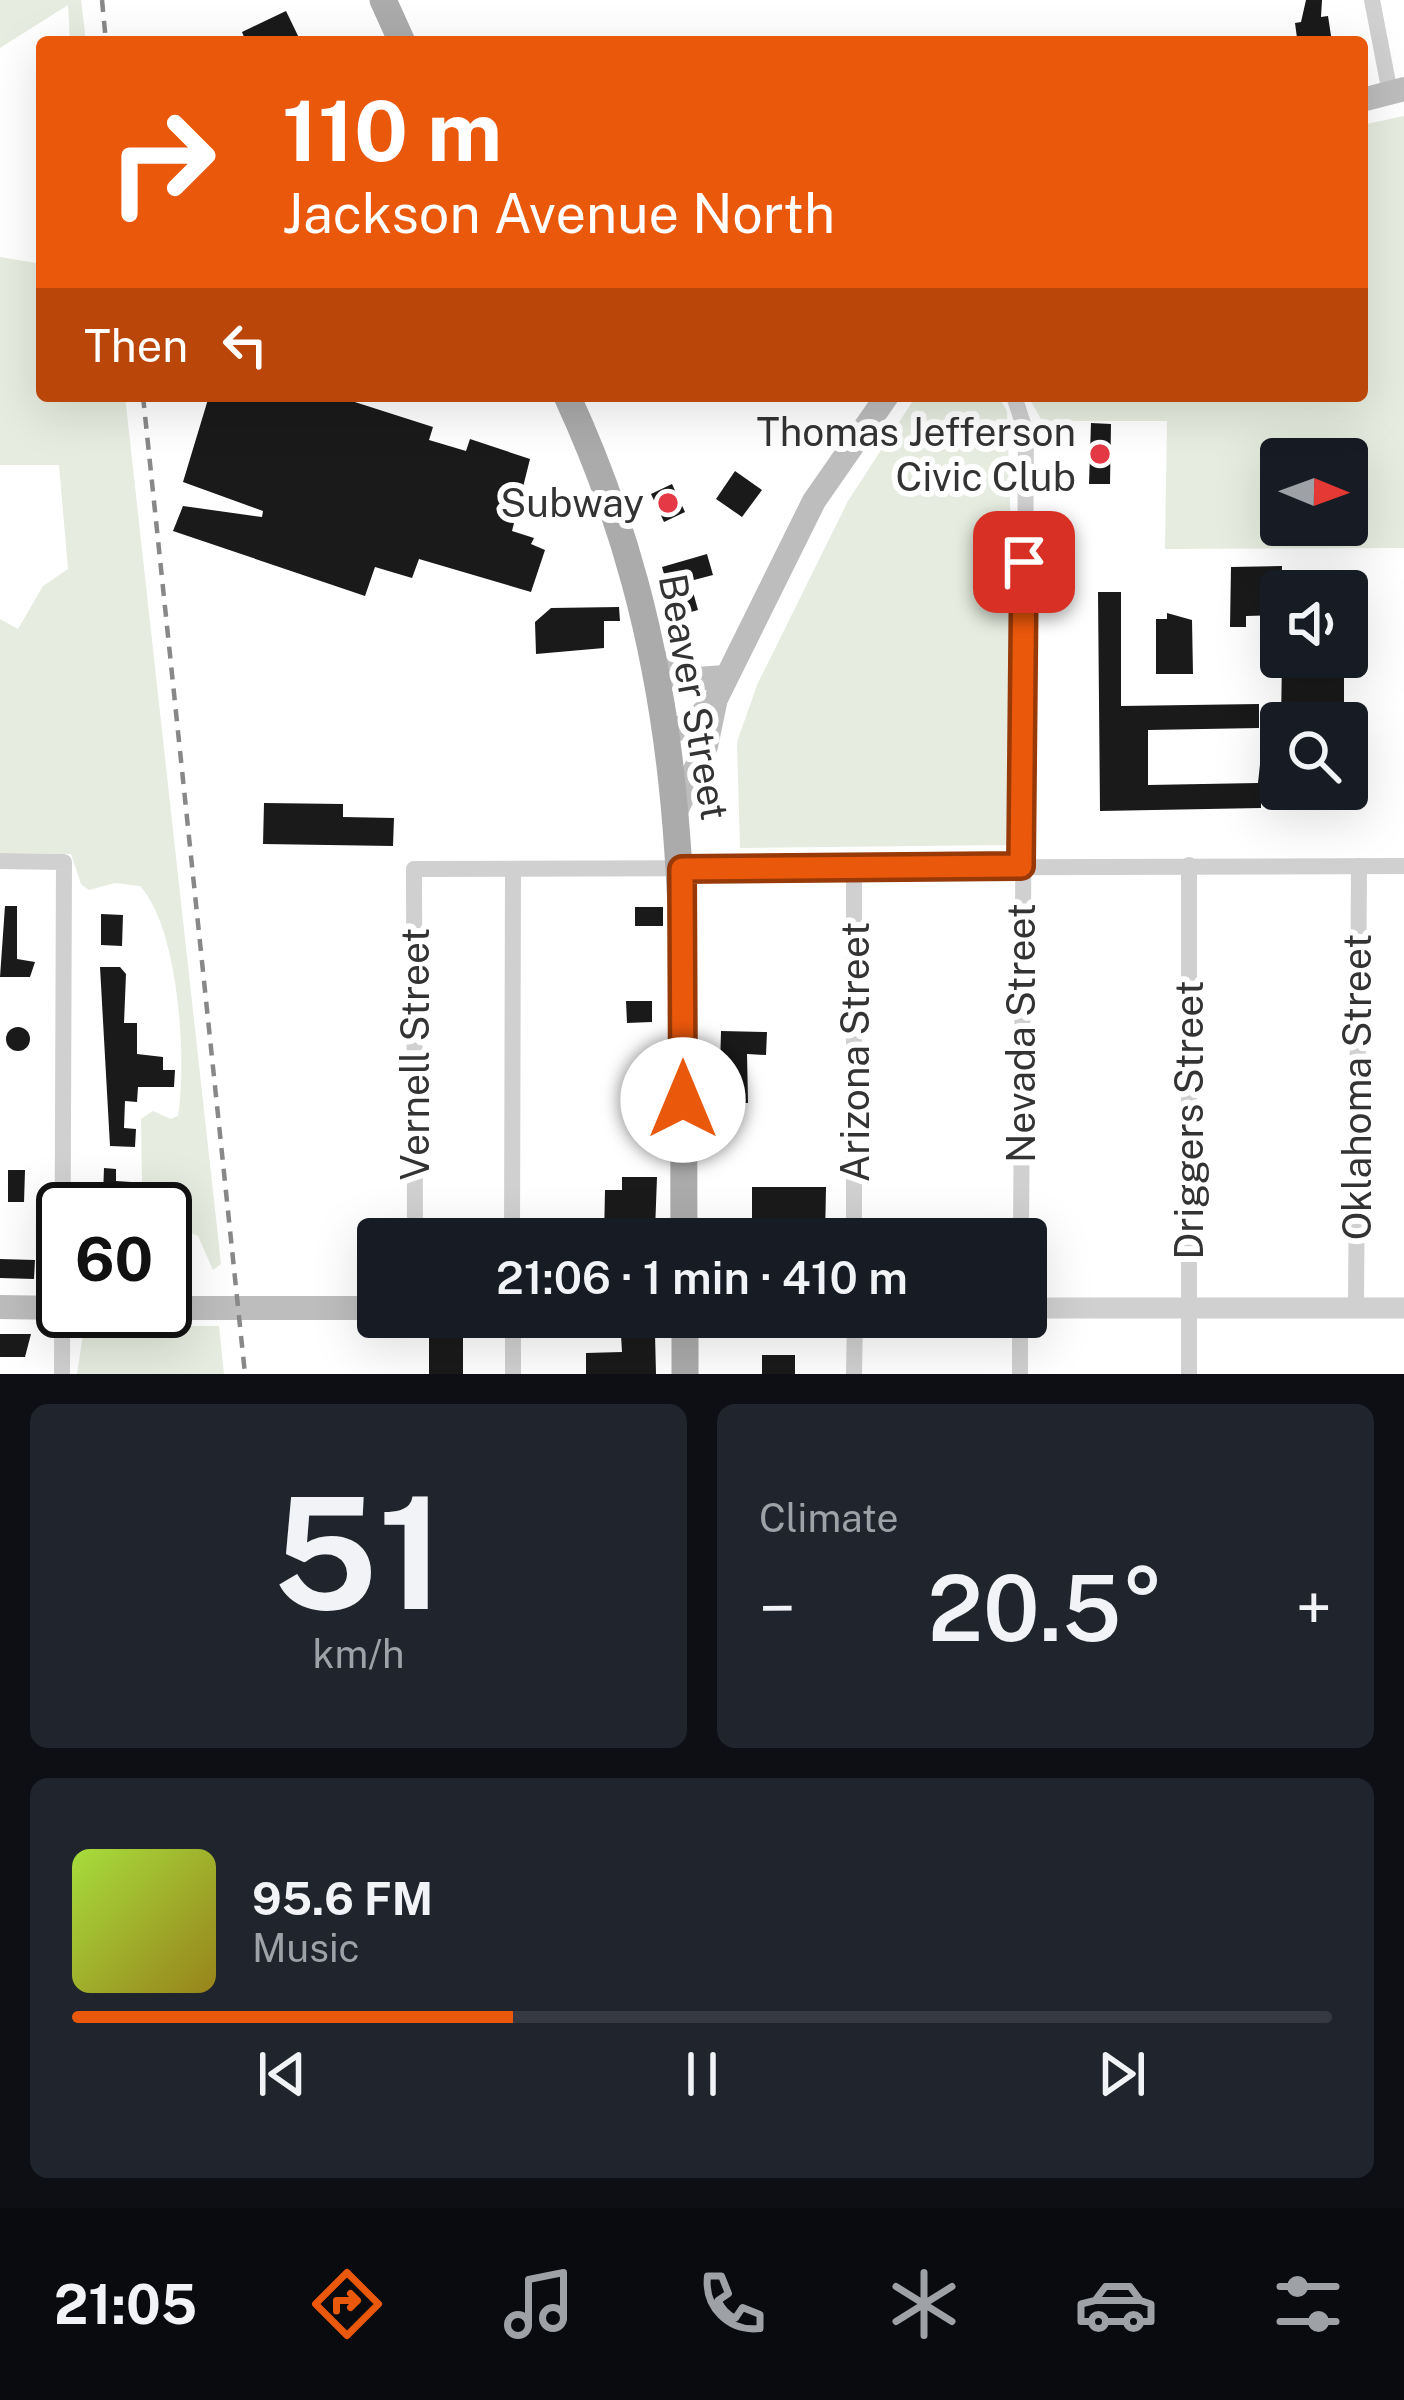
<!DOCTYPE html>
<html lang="en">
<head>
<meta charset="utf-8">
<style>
  body { margin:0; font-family:"Public Sans",sans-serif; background:#20242c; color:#f1f3f6; height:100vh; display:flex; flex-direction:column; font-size:45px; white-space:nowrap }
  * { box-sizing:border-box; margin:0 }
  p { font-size:39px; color:#9ea1a6 }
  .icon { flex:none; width:66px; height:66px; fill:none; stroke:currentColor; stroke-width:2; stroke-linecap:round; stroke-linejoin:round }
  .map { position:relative; height:1374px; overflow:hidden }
  .panel { display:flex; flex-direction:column; gap:30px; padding:30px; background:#0d0f14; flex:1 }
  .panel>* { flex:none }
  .hud { position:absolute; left:36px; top:36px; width:1332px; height:366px; border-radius:12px; box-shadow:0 12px 48px #0002; background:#ea580c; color:#fff; overflow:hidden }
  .needle { width:78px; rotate:91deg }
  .controls { position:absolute; left:1260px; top:438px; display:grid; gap:24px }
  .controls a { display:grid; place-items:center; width:108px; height:108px; border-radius:12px; background:#171b24; box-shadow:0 12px 48px #0002; font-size:60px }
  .speed { position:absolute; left:36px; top:1182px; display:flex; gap:24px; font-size:60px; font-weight:700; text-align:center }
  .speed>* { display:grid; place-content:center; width:156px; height:156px; border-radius:50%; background:#171b24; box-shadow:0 12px 48px #0002; line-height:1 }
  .speed .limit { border:6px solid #111; border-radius:18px; background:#fff; color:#111 }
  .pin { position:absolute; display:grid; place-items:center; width:102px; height:102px; color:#fff; margin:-51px; border-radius:24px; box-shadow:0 6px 18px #0006 }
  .me { position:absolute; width:132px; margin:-66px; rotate:0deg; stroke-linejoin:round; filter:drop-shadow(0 0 9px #0008) }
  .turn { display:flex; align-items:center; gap:42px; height:252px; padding:0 48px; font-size:54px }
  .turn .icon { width:156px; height:156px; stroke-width:2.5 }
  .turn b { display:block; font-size:84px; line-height:102px }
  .then { display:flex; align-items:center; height:114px; padding:0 48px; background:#0003; gap:24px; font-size:45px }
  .big { font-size:90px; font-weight:600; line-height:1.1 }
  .panel .card { flex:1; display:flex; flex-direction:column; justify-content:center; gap:18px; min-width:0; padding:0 42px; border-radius:18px; background:#20242c }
  .panel .dial { align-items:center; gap:0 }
  .dial b { font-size:156px; line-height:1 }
  .song { display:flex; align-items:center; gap:36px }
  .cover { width:144px; height:144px; border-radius:18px; background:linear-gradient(135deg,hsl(80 70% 55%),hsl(50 70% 35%)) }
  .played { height:12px; border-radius:6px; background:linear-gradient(90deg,#ea580c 35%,#363941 35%) }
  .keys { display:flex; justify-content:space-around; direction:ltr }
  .heat { display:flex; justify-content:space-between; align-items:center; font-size:66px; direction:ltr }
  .panel .tiles { flex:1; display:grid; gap:30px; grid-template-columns:1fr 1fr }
  .card:last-child { grid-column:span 2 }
  .trip { position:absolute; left:357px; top:1218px; width:690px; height:120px; border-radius:12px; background:#171b24; box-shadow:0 12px 48px #0002; font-weight:600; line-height:120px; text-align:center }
  .tabs { display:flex; height:192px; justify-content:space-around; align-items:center; background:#090b0e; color:#9ea1a6 }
  .tabs .icon { width:84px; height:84px }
  .tabs .current { color:#ea580c }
  .tabs b { font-size:54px; color:#f1f3f6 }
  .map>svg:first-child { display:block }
  .green { fill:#e6ecdf; fill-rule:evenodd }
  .building { fill:#1a1a1a }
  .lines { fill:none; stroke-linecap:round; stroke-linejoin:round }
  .minor { stroke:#d0d0d0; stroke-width:16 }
  .tertiary { stroke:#d0d0d0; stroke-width:21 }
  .secondary { stroke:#bdbdbd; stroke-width:24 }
  .primary { stroke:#ababab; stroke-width:27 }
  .rail { stroke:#888; stroke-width:4.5; stroke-dasharray:12 9; stroke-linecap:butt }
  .route-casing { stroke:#983908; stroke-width:30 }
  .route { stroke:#ea580c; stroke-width:21 }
  .poi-dot { fill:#e63946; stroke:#fff; stroke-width:4.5 }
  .labels { text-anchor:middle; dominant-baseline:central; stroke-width:12; stroke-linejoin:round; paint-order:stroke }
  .poi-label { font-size:39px; fill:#333; stroke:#fff; text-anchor:end }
  .street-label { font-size:39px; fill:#333; stroke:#fff }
</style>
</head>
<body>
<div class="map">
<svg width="1404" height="1374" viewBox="0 0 1404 1374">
  <rect width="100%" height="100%" fill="#fff"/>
  <g class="green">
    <polygon points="0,0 81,0 86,42 70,42 68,5 0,48"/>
    <path d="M1404 116V548L1165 549 1167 421H1042L1028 396H1362V125ZM1281 459H1347V525H1281Z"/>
    <path d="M0 257 42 264V396H125L221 1264 213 1270 198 1236 165 1221V1209H154L142 1181 141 1119 153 1111 171 1119 178 1116C187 1060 179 928 140 886L115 883 89 890 81 884 71 854 0 853V619L18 629 43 586 68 569 59 465H0Z"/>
    <polygon points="916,396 998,396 1007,411 1012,564 1006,845 740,848 737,742 757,685 848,501"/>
    <polygon points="162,1326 219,1326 224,1374 77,1374 83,1334 134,1333"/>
  </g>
  <g class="building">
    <polygon points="1306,0 1322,0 1321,17 1328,16 1332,42 1297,38 1295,23 1301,22"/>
    <polygon points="286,11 301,42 246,42 242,32"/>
    <polygon points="209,396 336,396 433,427 429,440 466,451 470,439 530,459 512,531 534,538 531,544 545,550 531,592 419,559 412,578 375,567 365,596 173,531 183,506 262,517 263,511 183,482"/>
    <polygon points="1091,423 1111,424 1110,484 1089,484"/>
    <polygon points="735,471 762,490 742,517 716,499"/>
    <polygon points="672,484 685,512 664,522 651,494"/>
    <polygon points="707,554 713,575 690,581 698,610 676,616 662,567"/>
    <polygon points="1282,566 1281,615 1246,616 1246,627 1230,627 1231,567"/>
    <polygon points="1098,592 1121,592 1121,706 1259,704 1259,728 1148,730 1148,785 1258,783 1265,718 1281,717 1281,789 1309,789 1309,801 1261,802 1261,808 1100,811"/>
    <polygon points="619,607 620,621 604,621 604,648 536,654 535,622 551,608"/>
    <polygon points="1167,613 1192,620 1193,674 1156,674 1156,619 1167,619"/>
    <polygon points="1282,657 1317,657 1318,666 1344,666 1344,714 1281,723"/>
    <polygon points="264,803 343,804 343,817 394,818 393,846 263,844"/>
    <polygon points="5,906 17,906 17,959 35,962 30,977 0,977"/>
    <rect x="635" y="907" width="28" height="19"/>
    <polygon points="101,914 123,915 122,946 101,945"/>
    <polygon points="100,967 120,967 126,974 124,1023 137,1023 137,1054 163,1057 163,1070 175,1070 174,1087 138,1087 137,1102 125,1101 124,1128 136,1129 135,1147 110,1146"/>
    <polygon points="626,1001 652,1001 652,1022 627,1023"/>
    <circle cx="18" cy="1039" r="12"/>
    <polygon points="721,1031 767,1032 766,1055 747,1054 748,1103 719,1103"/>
    <polygon points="104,1168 116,1169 116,1181 131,1182 130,1196 103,1195"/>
    <polygon points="8,1170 25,1170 24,1202 8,1202"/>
    <polygon points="622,1177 657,1177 655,1231 623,1231 623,1239 604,1239 605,1190 622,1190"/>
    <polygon points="752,1187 826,1187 825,1239 752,1239"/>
    <polygon points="582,1223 582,1239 539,1239 538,1224"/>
    <polygon points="0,1259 35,1260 34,1279 0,1278"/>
    <rect x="429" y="1329" width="34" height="45"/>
    <polygon points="0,1334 31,1334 25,1357 0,1357"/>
    <polygon points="655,1334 656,1374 586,1374 586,1353 622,1352 621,1335"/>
    <rect x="762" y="1355" width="33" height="19"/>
  </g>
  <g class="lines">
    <g class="minor">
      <polyline points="1372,0 1390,93"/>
      <polyline points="1014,396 1026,433 1021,1239"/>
      <polyline points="0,861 64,862 62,1374"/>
      <polyline points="854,865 854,1239"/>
      <polyline points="415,1239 414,869 1404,866"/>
      <polyline points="512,1239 513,869"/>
      <polyline points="1356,1308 1359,866"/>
      <polyline points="1020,1317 1020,1374"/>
      <polyline points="513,1374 513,1317"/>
      <polyline points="854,1374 855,1317"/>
      <polyline points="1189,1374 1189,865"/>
    </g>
    <polyline class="tertiary" points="1026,1308 1404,1308"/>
    <g class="secondary">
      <polyline points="1362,100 1404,89"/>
      <polyline points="657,660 682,680 725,677"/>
      <polyline points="669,733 694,722 716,699 814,501 887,396"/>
      <polyline points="678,807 706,746 715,703"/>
      <polyline points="0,1307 63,1308"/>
      <polyline points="165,1308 378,1308"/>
    </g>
    <g class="primary">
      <polyline points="383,0 402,42"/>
      <path d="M567 396C700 684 682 932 684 1239"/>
      <polyline points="685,1374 685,1317"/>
    </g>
    <g class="rail">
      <polyline points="102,0 106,42"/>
      <polyline points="143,396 245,1374"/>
    </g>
  </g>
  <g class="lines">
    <g class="route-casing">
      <polyline id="route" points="683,1100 682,869 1021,866 1024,562"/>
    </g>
    <use href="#route" class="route"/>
  </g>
  <g class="poi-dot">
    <circle cx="1100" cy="454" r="12"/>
    <circle cx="668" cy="503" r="12"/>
  </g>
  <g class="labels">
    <g class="poi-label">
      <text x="1076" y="432">Thomas Jefferson<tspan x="1076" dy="45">Civic Club</tspan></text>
      <text x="644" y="503">Subway</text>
    </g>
    <g class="street-label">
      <text transform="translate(694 697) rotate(80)">Beaver Street</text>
      <text transform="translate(1021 1033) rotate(-90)">Nevada Street</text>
      <text transform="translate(855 1052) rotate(-90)">Arizona Street</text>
      <text transform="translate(415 1054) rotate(-90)">Vernell Street</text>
      <text transform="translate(1357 1087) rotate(-90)">Oklahoma Street</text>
      <text transform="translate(1189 1120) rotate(-90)">Driggers Street</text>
    </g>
  </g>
</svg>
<div class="controls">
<a><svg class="needle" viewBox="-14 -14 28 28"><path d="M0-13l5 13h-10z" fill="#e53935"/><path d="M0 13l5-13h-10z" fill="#9ea1a6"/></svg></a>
<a><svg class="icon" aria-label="sound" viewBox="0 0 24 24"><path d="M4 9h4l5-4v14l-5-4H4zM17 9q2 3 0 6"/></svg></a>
<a><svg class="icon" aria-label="search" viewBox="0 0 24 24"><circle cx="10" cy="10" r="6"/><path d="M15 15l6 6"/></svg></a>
</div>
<div class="speed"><div class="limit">60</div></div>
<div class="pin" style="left:1024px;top:562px;background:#d93025"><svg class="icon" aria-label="arrive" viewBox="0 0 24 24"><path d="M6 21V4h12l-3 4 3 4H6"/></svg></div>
<svg class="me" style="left:683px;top:1100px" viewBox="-20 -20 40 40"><circle r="19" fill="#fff"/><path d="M0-13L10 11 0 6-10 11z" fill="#ea580c"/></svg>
<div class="trip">21:06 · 1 min · 410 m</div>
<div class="hud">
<div class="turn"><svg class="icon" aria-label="right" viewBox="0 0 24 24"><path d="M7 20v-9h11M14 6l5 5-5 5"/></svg><div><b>110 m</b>Jackson Avenue North</div></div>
<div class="then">Then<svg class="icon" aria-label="left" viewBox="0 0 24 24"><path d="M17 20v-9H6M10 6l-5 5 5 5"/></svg></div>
</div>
</div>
<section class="panel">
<div class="tiles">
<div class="card dial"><b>51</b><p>km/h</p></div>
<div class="card"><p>Climate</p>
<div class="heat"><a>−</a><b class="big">20.5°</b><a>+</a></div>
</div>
<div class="card">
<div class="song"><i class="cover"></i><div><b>95.6 FM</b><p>Music</p></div></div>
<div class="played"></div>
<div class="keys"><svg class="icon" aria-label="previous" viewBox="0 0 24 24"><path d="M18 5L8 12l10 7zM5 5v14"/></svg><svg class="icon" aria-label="pause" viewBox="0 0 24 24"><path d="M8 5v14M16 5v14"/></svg><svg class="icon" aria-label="next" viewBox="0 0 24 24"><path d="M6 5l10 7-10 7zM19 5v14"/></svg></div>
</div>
</div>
</section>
<nav class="tabs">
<b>21:05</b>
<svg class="icon current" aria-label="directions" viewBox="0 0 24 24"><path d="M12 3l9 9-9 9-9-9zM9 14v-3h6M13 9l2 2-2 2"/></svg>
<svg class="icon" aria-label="music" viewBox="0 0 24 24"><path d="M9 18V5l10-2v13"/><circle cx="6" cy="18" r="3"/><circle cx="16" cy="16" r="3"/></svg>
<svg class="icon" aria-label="phone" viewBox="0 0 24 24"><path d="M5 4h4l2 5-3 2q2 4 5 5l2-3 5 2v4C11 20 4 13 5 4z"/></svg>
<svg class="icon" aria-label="climate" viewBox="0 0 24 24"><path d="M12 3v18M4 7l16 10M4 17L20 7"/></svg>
<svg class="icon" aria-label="car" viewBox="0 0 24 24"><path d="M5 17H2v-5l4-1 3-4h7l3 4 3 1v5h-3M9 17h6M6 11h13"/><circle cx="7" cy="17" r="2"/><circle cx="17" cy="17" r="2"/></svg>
<svg class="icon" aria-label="filters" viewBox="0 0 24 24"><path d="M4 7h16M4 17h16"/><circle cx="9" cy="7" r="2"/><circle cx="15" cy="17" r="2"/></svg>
</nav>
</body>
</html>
